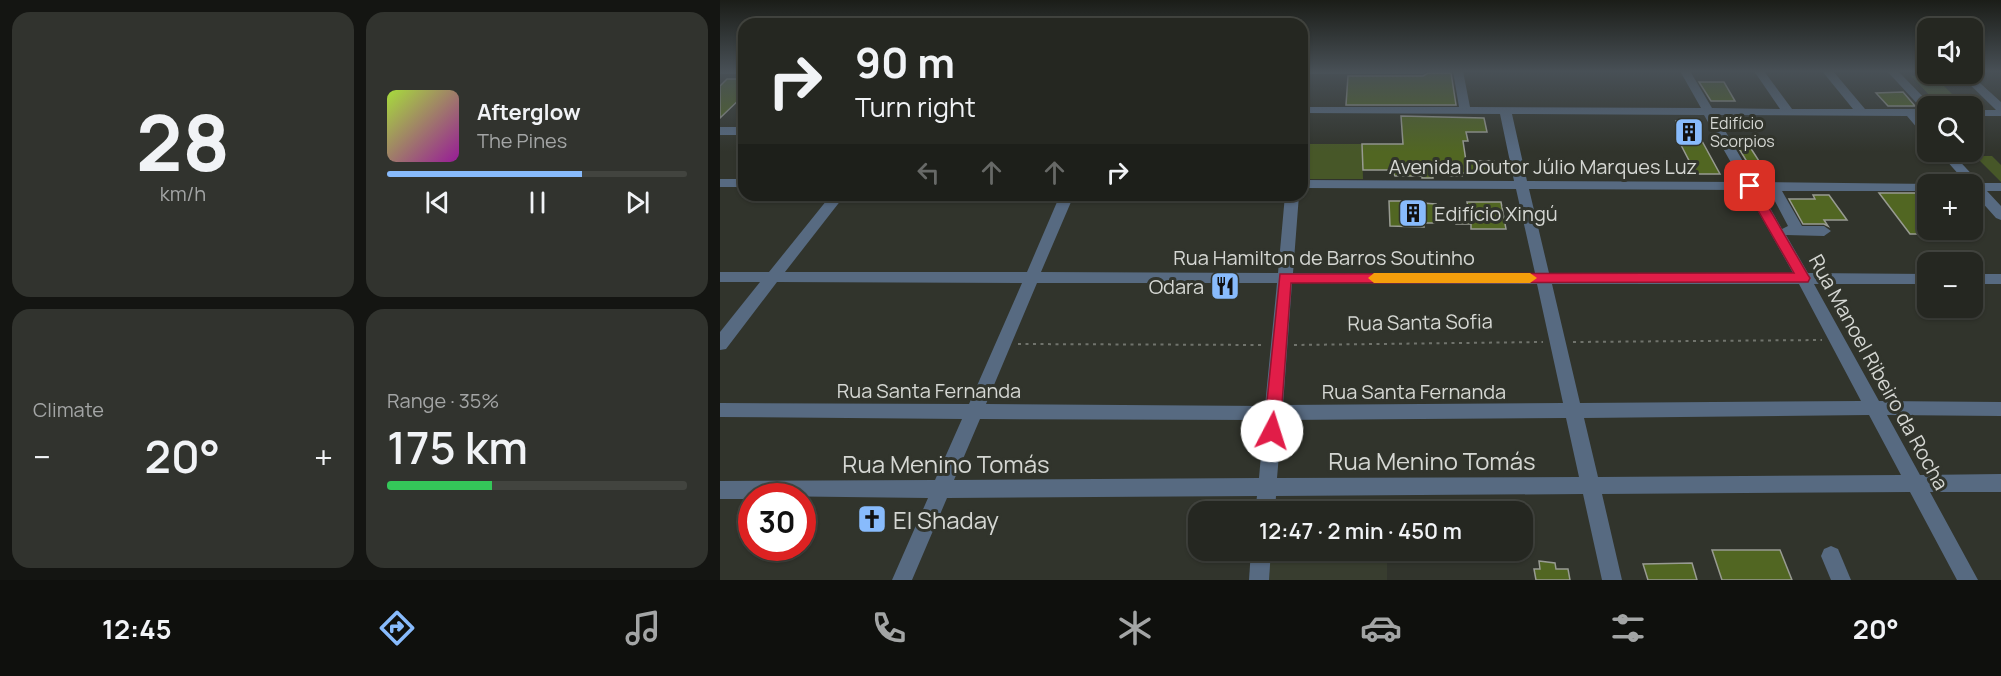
<!DOCTYPE html>
<html lang="en">
<head>
<meta charset="utf-8">
<style>
  body { margin:0; font-family:Manrope,sans-serif; background:#31332e; color:#f1f3f6; height:100vh; display:flex; flex-direction:column; font-size:22px; white-space:nowrap }
  * { box-sizing:border-box; margin:0 }
  p { font-size:20px; color:#a3a5a5 }
  .icon { flex:none; width:33px; height:33px; fill:none; stroke:currentColor; stroke-width:2; stroke-linecap:round; stroke-linejoin:round }
  .map { position:relative; flex:1; overflow:hidden }
  .sheet { display:flex; flex-direction:column; gap:12px; padding:12px; background:#141512; width:720px }
  .sheet>* { flex:none }
  .banner { position:absolute; left:18px; top:18px; width:570px; height:183px; border-radius:18px; box-shadow:0 2px 4px #0004,0 0 0 2px #42443f; background:#252721; color:#f1f3f6; overflow:hidden }
  .fabs { position:absolute; left:1197px; top:18px; display:grid; gap:12px }
  .fabs a { display:grid; place-items:center; width:66px; height:66px; border-radius:12px; background:#252721; box-shadow:0 2px 4px #0004,0 0 0 2px #42443f; font-size:30px }
  .speed { position:absolute; left:18px; top:483px; display:flex; gap:12px; font-size:30px; font-weight:700; text-align:center }
  .speed>* { display:grid; place-content:center; width:78px; height:78px; border-radius:50%; background:#252721; box-shadow:0 2px 4px #0004,0 0 0 2px #42443f; line-height:1 }
  .speed .limit { border:9px solid #d22; background:#fff; color:#111 }
  .pin { position:absolute; display:grid; place-items:center; width:51px; height:51px; color:#fff; margin:-26px; border-radius:12px; box-shadow:0 3px 9px #0006 }
  .me { position:absolute; width:66px; margin:-33px; rotate:5deg; stroke-linejoin:round; filter:drop-shadow(0 0 4px #0008) }
  .turn { display:flex; align-items:center; gap:21px; height:126px; padding:0 18px; font-size:27px }
  .turn .icon { width:78px; height:78px; stroke-width:2.5 }
  .turn b { display:block; font-size:42px; line-height:51px }
  .lanes { display:flex; align-items:center; height:57px; padding:0 18px; background:#0003; justify-content:center; gap:30px; direction:ltr }
  .lanes .off { opacity:.35 }
  .big { font-size:45px; font-weight:600; line-height:1.1 }
  .sheet .tile { flex:1; display:flex; flex-direction:column; justify-content:center; gap:9px; min-width:0; padding:0 21px; border-radius:18px; background:#31332e }
  .sheet .dial { align-items:center; gap:0 }
  .dial b { font-size:78px; line-height:1 }
  .song { display:flex; align-items:center; gap:18px }
  .cover { width:72px; height:72px; border-radius:9px; background:linear-gradient(135deg,hsl(80 70% 55%),hsl(300 70% 35%)) }
  .played { height:6px; border-radius:3px; background:linear-gradient(90deg,#88bbfc 65%,#42443f 65%) }
  .keys { display:flex; justify-content:space-around; direction:ltr }
  .heat { display:flex; justify-content:space-between; align-items:center; font-size:33px; direction:ltr }
  .charge { height:9px; border-radius:4px; background:linear-gradient(90deg,#34c759 35%,#42443f 0) }
  .sheet .tiles { flex:1; display:grid; gap:12px; grid-template-columns:repeat(2,1fr) }
  .trip { position:absolute; left:468px; top:501px; width:345px; height:60px; border-radius:18px; background:#252721; box-shadow:0 2px 4px #0004,0 0 0 2px #42443f; font-weight:600; line-height:60px; text-align:center }
  .tab-bar { display:flex; height:96px; justify-content:space-around; align-items:center; background:#0f100d; color:#a3a5a5 }
  .tab-bar .icon { width:42px; height:42px }
  .tab-bar .on { color:#88bbfc }
  .tab-bar b { font-size:27px; color:#f1f3f6 }
  main { display:flex; flex:1; min-height:0 }
  .map>svg:first-child { display:block }
  .built { fill:#383d2f }
  .green { fill:#475728 }
  .building { fill:#516622; stroke:#989b92; stroke-width:1.5 }
  .lines { fill:none; stroke-linecap:round; stroke-linejoin:round }
  .path { stroke:#70736c; stroke-width:2; stroke-dasharray:3 4.5; stroke-linecap:butt }
  .minor { fill:#576a81; fill-rule:evenodd }
  .route { fill:#e11d48; stroke:#92132f; stroke-width:1.5 }
  .slow { fill:#f59e0b }
  .labels { text-anchor:middle; dominant-baseline:central; stroke-width:6; stroke-linejoin:round; paint-order:stroke }
  .far-poi-label { font-size:16px; fill:#d5d7d3; stroke:#31342c; text-anchor:start }
  .street-label { font-size:20px; fill:#d5d7d3; stroke:#31342c }
  .poi-label { font-size:20px; fill:#d5d7d3; stroke:#31342c; text-anchor:start }
  .near-street-label { font-size:24px; fill:#d5d7d3; stroke:#31342c }
  .near-poi-label { font-size:24px; fill:#d5d7d3; stroke:#31342c; text-anchor:start }
</style>
</head>
<body>
<main>
<section class="sheet">
<div class="tiles">
<div class="tile dial"><b>28</b><p>km/h</p></div>
<div class="tile">
<div class="song"><i class="cover"></i><div><b>Afterglow</b><p>The Pines</p></div></div>
<div class="played"></div>
<div class="keys"><svg class="icon" aria-label="previous" viewBox="0 0 24 24"><path d="M18 5L8 12l10 7zM5 5v14"/></svg><svg class="icon" aria-label="pause" viewBox="0 0 24 24"><path d="M8 5v14M16 5v14"/></svg><svg class="icon" aria-label="next" viewBox="0 0 24 24"><path d="M6 5l10 7-10 7zM19 5v14"/></svg></div>
</div>
<div class="tile"><p>Climate</p>
<div class="heat"><a>−</a><b class="big">20°</b><a>+</a></div>
</div>
<div class="tile"><p>Range · 35%</p><b class="big">175 km</b><div class="charge"></div></div>
</div>
</section>
<div class="map">
<svg width="1281" height="580" viewBox="0 0 1281 580">
  <rect width="100%" height="100%" fill="#31342c"/>
  <polygon class="built" points="547,557 667,557 667,580 545,580"/>
  <g class="green">
    <polygon points="1191,76 1214,76 1239,101 1215,101"/>
    <polygon points="586,144 642,144 643,179 584,179"/>
    <polygon points="1255,156 1272,156 1281,165 1281,182"/>
  </g>
  <g class="building">
    <polygon points="708,73 731,73 736,105 626,105 628,76 703,76"/>
    <polygon points="7,79 24,79 24,95 0,118 0,86"/>
    <polygon points="979,82 1004,82 1015,101 991,101"/>
    <polygon points="1183,92 1195,106 1168,106 1156,93"/>
    <polygon points="681,116 764,118 767,132 746,132 748,141 743,141 746,161 774,161 777,173 742,173 742,176 729,176 728,165 712,167 713,178 702,178 702,176 675,176 672,170 643,170 642,144 683,144"/>
    <polygon points="956,121 971,121 1000,174 976,174 961,145 967,145"/>
    <polygon points="1018,147 1030,147 1048,175 1035,175"/>
    <polygon points="1159,193 1208,193 1208,234 1190,234"/>
    <polygon points="1093,195 1109,195 1127,220 1104,220 1108,226 1104,224 1083,224 1069,199 1095,199"/>
    <polygon points="669,201 702,201 702,203 716,204 717,223 703,223 704,227 670,226"/>
    <polygon points="747,202 781,202 786,229 751,229 751,224 736,224 734,207 748,207"/>
    <polygon points="992,550 1060,550 1072,580 1002,580"/>
    <polygon points="819,561 835,563 836,569 848,569 850,580 816,580 814,569 820,569"/>
    <polygon points="972,563 977,580 928,580 923,564"/>
  </g>
  <g class="lines">
    <g class="path">
      <polyline points="853,342 1102,340"/>
      <polyline points="298,344 544,345"/>
      <polyline points="574,345 823,342"/>
    </g>
    <g class="minor">
      <rect x="0" y="71" width="24" height="3"/>
      <polygon points="582,71 708,71 703,74 582,74"/>
      <path d="M733 71H743L750 107 981 108 960 71H970L992 108 1060 109 1034 71H1044L1072 109H1133L1102 71H1113L1145 109H1202L1167 71H1178L1212 106H1208V116H1199L1208 125V136H1204L1187 116 996 115 1035 182 1213 184H1208V191H1062L1082 226H1104L1111 231 1104 236 1066 235 1088 273 1208 274V284H1094L1159 401 1281 402V416L1167 415 1200 475 1281 474V492H1210L1258 580H1237L1190 492 882 494 902 580H882L863 494 556 496 555 512H535L537 496 227 498 192 580H172L208 498 32 496V499H0V481L215 480 242 419 0 417V403L249 404 302 283 57 282 6 349 0 350V332L40 282H0V272H49L111 195H125L65 272H307L340 195H354L321 272 558 273 565 195H579L573 273H815L796 189 582 188V180L794 181 780 114 582 113V107H739ZM792 114 984 115 1022 182 807 181ZM809 189 1026 190 1073 273H829ZM1040 190H1049L1068 226 1062 229ZM317 283H557L545 406 266 404ZM572 283 817 284 843 403 563 405ZM832 284H1079L1141 401 860 403ZM1149 415 1181 475 878 477 864 418ZM846 418 859 477 557 478 562 420ZM260 419 544 420 539 478 234 480Z"/>
      <polygon points="1239,74 1250,74 1281,102 1281,116 1252,116 1252,110 1276,110"/>
      <rect x="0" y="127" width="24" height="8"/>
      <polygon points="1219,152 1231,152 1260,183 1281,183 1281,191 1267,191 1281,206 1281,220 1276,218 1252,191 1252,184 1247,184"/>
      <rect x="0" y="179" width="24" height="8"/>
      <rect x="1252" y="274" width="29" height="10"/>
      <polygon points="1111,546 1118,549 1131,580 1111,580 1101,556 1104,549"/>
      <polygon points="531,550 551,550 549,580 529,580"/>
    </g>
  </g>
  <linearGradient id="sky" x2="0" y2="1"><stop stop-color="#1b1d18"/><stop offset="0.47" stop-color="#485056"/><stop offset="1" stop-color="#485056" stop-opacity="0"/></linearGradient>
  <rect width="1281" height="152" fill="url(#sky)"/>
  <polygon class="route" points="1030,182 1036,186 1088,275 1090,278 1088,282 571,283 560,431 557,436 552,438 546,436 544,431 560,274 1074,273 1024,186"/>
  <polygon class="slow" points="654,273 810,273 817,278 810,283 654,283 648,278"/>
  <defs>
    <g id="building-square" transform="scale(1.5)"><rect x="-9" y="-9" width="18" height="18" rx="4" fill="#88bbfc" stroke="#31342c"/><path d="M-4-6H4V6H1V3H-1V6H-4ZM-2.5-4.3h1.7v1.8h-1.7ZM.8-4.3h1.7v1.8H.8ZM-2.5-1h1.7V.8h-1.7ZM.8-1h1.7V.8H.8Z" fill="#111"/></g>
    <g id="restaurant-square" transform="scale(1.5)"><rect x="-9" y="-9" width="18" height="18" rx="4" fill="#88bbfc" stroke="#31342c"/><path d="M-5-6h1v4h1v-4h1v4h1v-4h1v5L-1.5 .5V6h-2V.5L-5-1ZM5-6V6H3V1.5H1.5Q1.5-4 5-6Z" fill="#111"/></g>
    <g id="church-square" transform="scale(1.5)"><rect x="-9" y="-9" width="18" height="18" rx="4" fill="#88bbfc" stroke="#31342c"/><path d="M-1.2-6h2.4v3.5h3.3v2.4h-3.3V6h-2.4V-.1h-3.3v-2.4h3.3Z" fill="#111"/></g>
  </defs>
  <g fill-rule="evenodd">
    <use href="#building-square" x="969" y="132"/>
    <use href="#building-square" x="693" y="213"/>
    <use href="#restaurant-square" x="505" y="286"/>
    <use href="#church-square" x="152" y="519"/>
  </g>
  <g class="labels">
    <g class="far-poi-label">
      <text x="990" y="123">Edifício<tspan x="990" dy="18">Scorpios</tspan></text>
    </g>
    <g class="street-label">
      <text x="823" y="166">Avenida Doutor Júlio Marques Luz</text>
      <text x="604" y="257">Rua Hamilton de Barros Soutinho</text>
      <text transform="translate(700 322) rotate(-1)">Rua Santa Sofia</text>
      <text transform="translate(1159 372) rotate(61)">Rua Manoel Ribeiro da Rocha</text>
      <text x="209" y="390">Rua Santa Fernanda</text>
      <text x="694" y="391">Rua Santa Fernanda</text>
    </g>
    <g class="poi-label">
      <text x="714" y="213">Edifício Xingú</text>
      <text x="484" y="286" text-anchor="end">Odara</text>
    </g>
    <g class="near-street-label">
      <text x="712" y="460">Rua Menino Tomás</text>
      <text x="226" y="463">Rua Menino Tomás</text>
    </g>
    <g class="near-poi-label">
      <text x="173" y="519">El Shaday</text>
    </g>
  </g>
</svg>
<div class="fabs">
<a><svg class="icon" aria-label="sound" viewBox="0 0 24 24"><path d="M4 9h4l5-4v14l-5-4H4zM17 9q2 3 0 6"/></svg></a>
<a><svg class="icon" aria-label="search" viewBox="0 0 24 24"><circle cx="10" cy="10" r="6"/><path d="M15 15l6 6"/></svg></a>
<a>+</a>
<a>−</a>
</div>
<div class="speed"><div class="limit">30</div></div>
<div class="pin" style="left:1030px;top:186px;background:#d93025"><svg class="icon" aria-label="arrive" viewBox="0 0 24 24"><path d="M6 21V4h12l-3 4 3 4H6"/></svg></div>
<svg class="me" style="left:552px;top:431px" viewBox="-20 -20 40 40"><circle r="19" fill="#fff"/><path d="M0-13L10 11 0 6-10 11z" fill="#e11d48"/></svg>
<div class="trip">12:47 · 2 min · 450 m</div>
<div class="banner">
<div class="turn"><svg class="icon" aria-label="right" viewBox="0 0 24 24"><path d="M7 20v-9h11M14 6l5 5-5 5"/></svg><div><b>90 m</b>Turn right</div></div>
<div class="lanes"><svg class="icon off" aria-label="left" viewBox="0 0 24 24"><path d="M17 20v-9H6M10 6l-5 5 5 5"/></svg><svg class="icon off" aria-label="ahead" viewBox="0 0 24 24"><path d="M12 20V5M6 11l6-6 6 6"/></svg><svg class="icon off" aria-label="ahead" viewBox="0 0 24 24"><path d="M12 20V5M6 11l6-6 6 6"/></svg><svg class="icon" aria-label="right" viewBox="0 0 24 24"><path d="M7 20v-9h11M14 6l5 5-5 5"/></svg></div>
</div>
</div>
</main>
<nav class="tab-bar">
<b>12:45</b>
<svg class="icon on" aria-label="directions" viewBox="0 0 24 24"><path d="M12 3l9 9-9 9-9-9zM9 14v-3h6M13 9l2 2-2 2"/></svg>
<svg class="icon" aria-label="music" viewBox="0 0 24 24"><path d="M9 18V5l10-2v13"/><circle cx="6" cy="18" r="3"/><circle cx="16" cy="16" r="3"/></svg>
<svg class="icon" aria-label="phone" viewBox="0 0 24 24"><path d="M5 4h4l2 5-3 2q2 4 5 5l2-3 5 2v4C11 20 4 13 5 4z"/></svg>
<svg class="icon" aria-label="climate" viewBox="0 0 24 24"><path d="M12 3v18M4 7l16 10M4 17L20 7"/></svg>
<svg class="icon" aria-label="car" viewBox="0 0 24 24"><path d="M5 17H2v-5l4-1 3-4h7l3 4 3 1v5h-3M9 17h6M6 11h13"/><circle cx="7" cy="17" r="2"/><circle cx="17" cy="17" r="2"/></svg>
<svg class="icon" aria-label="filters" viewBox="0 0 24 24"><path d="M4 7h16M4 17h16"/><circle cx="9" cy="7" r="2"/><circle cx="15" cy="17" r="2"/></svg>
<b>20°</b>
</nav>
</body>
</html>
